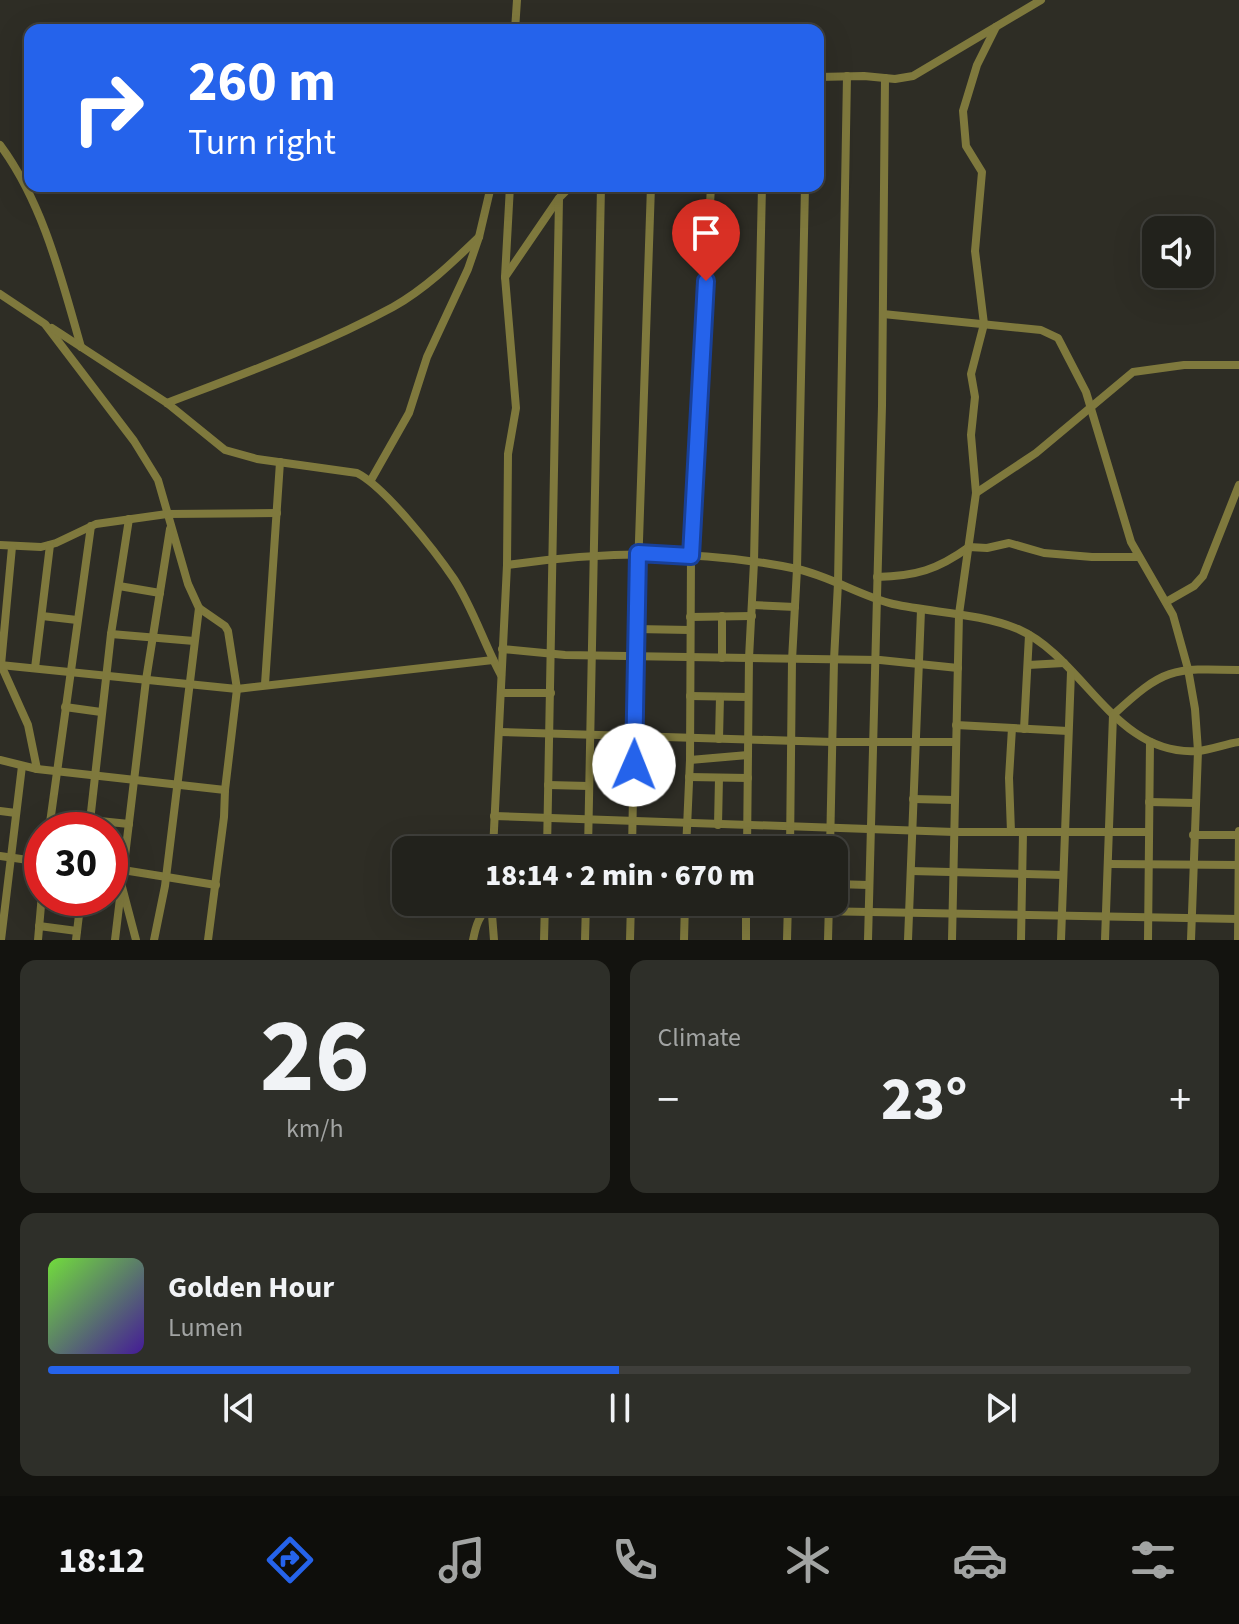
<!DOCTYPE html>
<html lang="en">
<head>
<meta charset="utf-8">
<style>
  body { margin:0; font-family:"Source Sans 3",sans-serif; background:#2e2f29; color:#f1f3f6; height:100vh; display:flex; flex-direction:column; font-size:30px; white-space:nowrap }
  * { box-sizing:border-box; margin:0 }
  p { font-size:26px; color:#a2a4a3 }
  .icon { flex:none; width:44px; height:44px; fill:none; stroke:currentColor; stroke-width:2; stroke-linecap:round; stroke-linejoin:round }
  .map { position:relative; height:940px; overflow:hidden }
  .drawer { display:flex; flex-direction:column; gap:20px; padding:20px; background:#13130f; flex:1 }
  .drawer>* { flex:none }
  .banner { position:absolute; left:24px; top:24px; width:800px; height:168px; border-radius:16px; box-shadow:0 8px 32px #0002,0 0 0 2px #3f3f3b; background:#2563eb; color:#fff; overflow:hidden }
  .buttons { position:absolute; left:1142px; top:216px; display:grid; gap:16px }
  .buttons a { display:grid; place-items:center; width:72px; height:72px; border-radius:16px; background:#22221c; box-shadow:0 8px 32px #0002,0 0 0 2px #3f3f3b; font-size:40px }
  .speed { position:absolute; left:24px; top:812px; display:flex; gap:16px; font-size:40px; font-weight:700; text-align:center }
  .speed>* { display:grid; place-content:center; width:104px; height:104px; border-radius:50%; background:#22221c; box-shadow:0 8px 32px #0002,0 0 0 2px #3f3f3b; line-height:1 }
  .speed .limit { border:12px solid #d22; background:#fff; color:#111 }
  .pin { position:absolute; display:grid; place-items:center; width:68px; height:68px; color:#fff; margin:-82px -34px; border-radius:50% 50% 50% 0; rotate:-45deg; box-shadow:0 0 8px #0007 }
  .pin .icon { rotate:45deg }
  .me { position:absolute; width:88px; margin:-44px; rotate:1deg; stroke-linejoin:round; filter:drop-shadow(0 0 6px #0008) }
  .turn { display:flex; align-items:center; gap:28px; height:168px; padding:0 32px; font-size:36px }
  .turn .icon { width:104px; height:104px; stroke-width:2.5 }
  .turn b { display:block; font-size:56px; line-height:68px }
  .big { font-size:60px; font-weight:800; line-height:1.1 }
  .drawer .tile { flex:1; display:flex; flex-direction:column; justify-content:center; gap:12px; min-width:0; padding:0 28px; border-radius:16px; background:#2e2f29 }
  .drawer .dial { align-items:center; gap:0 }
  .dial b { font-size:104px; line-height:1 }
  .song { display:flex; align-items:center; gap:24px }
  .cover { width:96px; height:96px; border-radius:12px; background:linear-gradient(135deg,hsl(100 70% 55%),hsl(260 70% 35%)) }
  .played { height:8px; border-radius:4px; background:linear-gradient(90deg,#2563eb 50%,#3f3f3b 50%) }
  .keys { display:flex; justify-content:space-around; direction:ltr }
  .heat { display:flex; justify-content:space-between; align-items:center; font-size:44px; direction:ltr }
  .drawer .tiles { flex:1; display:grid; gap:20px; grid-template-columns:1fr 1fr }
  .tile:last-child { grid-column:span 2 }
  .trip { position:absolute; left:392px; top:836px; width:456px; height:80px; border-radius:16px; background:#22221c; box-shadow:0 8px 32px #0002,0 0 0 2px #3f3f3b; font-weight:800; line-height:80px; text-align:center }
  .menu { display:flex; height:128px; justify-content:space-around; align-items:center; background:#0e0e0b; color:#a2a4a3 }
  .menu .icon { width:56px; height:56px }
  .menu .on { color:#2563eb }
  .menu b { font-size:36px; color:#f1f3f6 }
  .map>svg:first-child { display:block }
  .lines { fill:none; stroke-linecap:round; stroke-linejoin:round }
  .minor { stroke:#7f793d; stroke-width:8 }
  .route-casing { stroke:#184099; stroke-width:20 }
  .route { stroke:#2563eb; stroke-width:14 }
</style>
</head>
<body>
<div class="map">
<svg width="1239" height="940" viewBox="0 0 1239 940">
  <rect width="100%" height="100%" fill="#2e2d25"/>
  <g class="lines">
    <g class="minor">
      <polyline points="515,30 517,0"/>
      <polyline points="818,77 864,76 895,79 913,76 1041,0"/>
      <path d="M0 145C43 203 61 277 81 347"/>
      <polyline points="505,277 510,186"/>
      <polyline points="0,294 45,324 134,441 158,480 188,584 199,608 225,626 228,631 237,689 225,790 224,817 208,940"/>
      <polyline points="883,314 1041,330 1058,338 1086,392 1131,542 1173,615 1188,669 1195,709 1198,751 1191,940"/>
      <path d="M52 328 167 403 225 450 257 459 357 473C385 487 435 551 454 579 473 608 484 644 501 675"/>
      <path d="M167 403C243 374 321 346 393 307 425 289 453 262 479 237"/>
      <polyline points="371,480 409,413 427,357 468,269 479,237 491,186"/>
      <polyline points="976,493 971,435 975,397 971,374 984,324 975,251 982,172 966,146 963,111 977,65 996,27"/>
      <polyline points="0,545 41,547 56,543 96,524 167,514 277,513"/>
      <polyline points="12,547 1,665 28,725 37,769"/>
      <path d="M507 565C602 551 702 549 797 569 830 576 860 596 893 604 934 613 979 613 1018 629 1084 658 1115 757 1198 751 1211 750 1225 744 1239 742"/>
      <path d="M877 577C916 576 937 570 969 547L987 548 1009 543 1044 553 1092 557H1138"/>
      <polyline points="119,586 160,593"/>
      <polyline points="1166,602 1194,586 1203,576 1239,485"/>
      <polyline points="752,605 795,607"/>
      <polyline points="42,616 77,620"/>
      <polyline points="690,617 752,616"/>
      <polyline points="636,629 690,630"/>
      <polyline points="111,634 194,641"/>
      <polyline points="502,649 565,655 880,660 958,668"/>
      <polyline points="722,658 722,616"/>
      <polyline points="0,665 237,689 493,660"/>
      <polyline points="1028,665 1064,663"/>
      <polyline points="35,668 50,545"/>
      <polyline points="265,684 280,462"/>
      <polyline points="502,693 551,693"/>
      <polyline points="690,696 748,697"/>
      <polyline points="65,707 101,712"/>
      <polyline points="956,725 1068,731"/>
      <polyline points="1024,729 1029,635"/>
      <polyline points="499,732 833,742 956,742"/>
      <polyline points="719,739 720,697"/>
      <polyline points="0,760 37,769 225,790"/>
      <polyline points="690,760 748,755"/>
      <polyline points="689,777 748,778"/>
      <polyline points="548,785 589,786"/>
      <polyline points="913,799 955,800"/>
      <polyline points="1149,802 1195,803"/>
      <polyline points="0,811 16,813"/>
      <polyline points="494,816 954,832 1149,832"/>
      <polyline points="90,820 129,824"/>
      <polyline points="718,825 719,778"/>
      <polyline points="49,830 91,526"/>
      <polyline points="89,830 111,634 129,519"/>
      <polyline points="1011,832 1009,778 1012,728"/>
      <polyline points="1193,835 1239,835"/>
      <polyline points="493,850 507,565 508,454 516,408 505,277 559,198 571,186"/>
      <polyline points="547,850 559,199"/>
      <polyline points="588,850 601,186"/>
      <polyline points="632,850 636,629 651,186"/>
      <polyline points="686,850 690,760 691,556 711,186"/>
      <polyline points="747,850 749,658 754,562 762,186"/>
      <polyline points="790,850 792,660 797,569 805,186"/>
      <polyline points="830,850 834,660 838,583 847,76"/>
      <polyline points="0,856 42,862"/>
      <polyline points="1108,864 1239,865"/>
      <polyline points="123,870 216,885"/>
      <polyline points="911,871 1063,875"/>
      <polyline points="110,873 121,883 136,940"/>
      <polyline points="834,884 869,885"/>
      <polyline points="491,902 494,940"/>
      <polyline points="39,926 77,931"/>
      <polyline points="1,940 22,766"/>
      <polyline points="38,940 42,894"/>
      <polyline points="76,940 81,898"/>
      <polyline points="115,940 146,680 170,529"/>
      <polyline points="154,940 165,886 199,608"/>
      <path d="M473 940C476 925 479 915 491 905L1239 919"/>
      <polyline points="544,940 545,902"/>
      <polyline points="585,940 586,903"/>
      <polyline points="630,940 631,902"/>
      <polyline points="684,940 685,902"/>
      <polyline points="746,940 746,902"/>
      <polyline points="787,940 788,902"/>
      <polyline points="828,940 829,902"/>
      <polyline points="868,940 882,406 885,78"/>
      <polyline points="908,940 921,610"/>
      <polyline points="952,940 959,614 976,493 1036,453 1133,372 1184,365 1239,365"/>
      <polyline points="1021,940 1023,832"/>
      <polyline points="1061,940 1071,672"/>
      <path d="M1105 940 1113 715C1164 668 1171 668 1239 670"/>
      <polyline points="1148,940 1150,742"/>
      <polyline points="1238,940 1239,831"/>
    </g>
  </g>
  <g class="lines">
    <g class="route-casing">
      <polyline id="route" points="634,765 638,553 691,556 706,281"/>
    </g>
    <use href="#route" class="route"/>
  </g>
</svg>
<div class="buttons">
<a><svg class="icon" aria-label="sound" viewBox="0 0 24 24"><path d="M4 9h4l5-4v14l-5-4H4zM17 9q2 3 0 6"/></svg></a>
</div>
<div class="speed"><div class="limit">30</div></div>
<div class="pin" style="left:706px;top:281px;background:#d93025"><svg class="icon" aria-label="arrive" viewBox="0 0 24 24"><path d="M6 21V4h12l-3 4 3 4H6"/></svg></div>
<svg class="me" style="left:634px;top:765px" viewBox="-20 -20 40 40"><circle r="19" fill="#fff"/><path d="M0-13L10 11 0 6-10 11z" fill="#2563eb"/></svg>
<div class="trip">18:14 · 2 min · 670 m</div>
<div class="banner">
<div class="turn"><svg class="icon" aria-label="right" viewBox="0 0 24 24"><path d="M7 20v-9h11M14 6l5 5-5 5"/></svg><div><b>260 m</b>Turn right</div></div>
</div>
</div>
<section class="drawer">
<div class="tiles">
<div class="tile dial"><b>26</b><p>km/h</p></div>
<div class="tile"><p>Climate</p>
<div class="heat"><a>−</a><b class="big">23°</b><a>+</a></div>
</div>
<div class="tile">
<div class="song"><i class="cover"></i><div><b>Golden Hour</b><p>Lumen</p></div></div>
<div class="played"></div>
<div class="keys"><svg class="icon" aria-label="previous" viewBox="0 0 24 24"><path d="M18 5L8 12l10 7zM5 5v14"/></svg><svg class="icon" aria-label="pause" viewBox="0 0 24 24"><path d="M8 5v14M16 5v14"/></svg><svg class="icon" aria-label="next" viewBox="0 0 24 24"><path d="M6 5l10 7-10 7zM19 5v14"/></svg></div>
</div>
</div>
</section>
<nav class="menu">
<b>18:12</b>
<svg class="icon on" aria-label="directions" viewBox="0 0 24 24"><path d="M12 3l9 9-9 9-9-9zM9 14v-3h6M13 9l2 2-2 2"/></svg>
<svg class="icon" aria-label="music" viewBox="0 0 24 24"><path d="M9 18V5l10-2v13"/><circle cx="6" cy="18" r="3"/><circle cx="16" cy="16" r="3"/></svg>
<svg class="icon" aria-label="phone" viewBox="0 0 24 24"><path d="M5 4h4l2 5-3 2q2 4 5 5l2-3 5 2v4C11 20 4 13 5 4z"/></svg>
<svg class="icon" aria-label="climate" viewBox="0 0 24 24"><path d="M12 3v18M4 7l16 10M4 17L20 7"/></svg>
<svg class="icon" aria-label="car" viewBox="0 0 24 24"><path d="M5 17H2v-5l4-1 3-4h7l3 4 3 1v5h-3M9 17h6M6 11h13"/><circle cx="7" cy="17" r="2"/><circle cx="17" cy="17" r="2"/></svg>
<svg class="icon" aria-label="filters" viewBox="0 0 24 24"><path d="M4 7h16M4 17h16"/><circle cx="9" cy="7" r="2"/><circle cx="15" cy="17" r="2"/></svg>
</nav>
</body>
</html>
